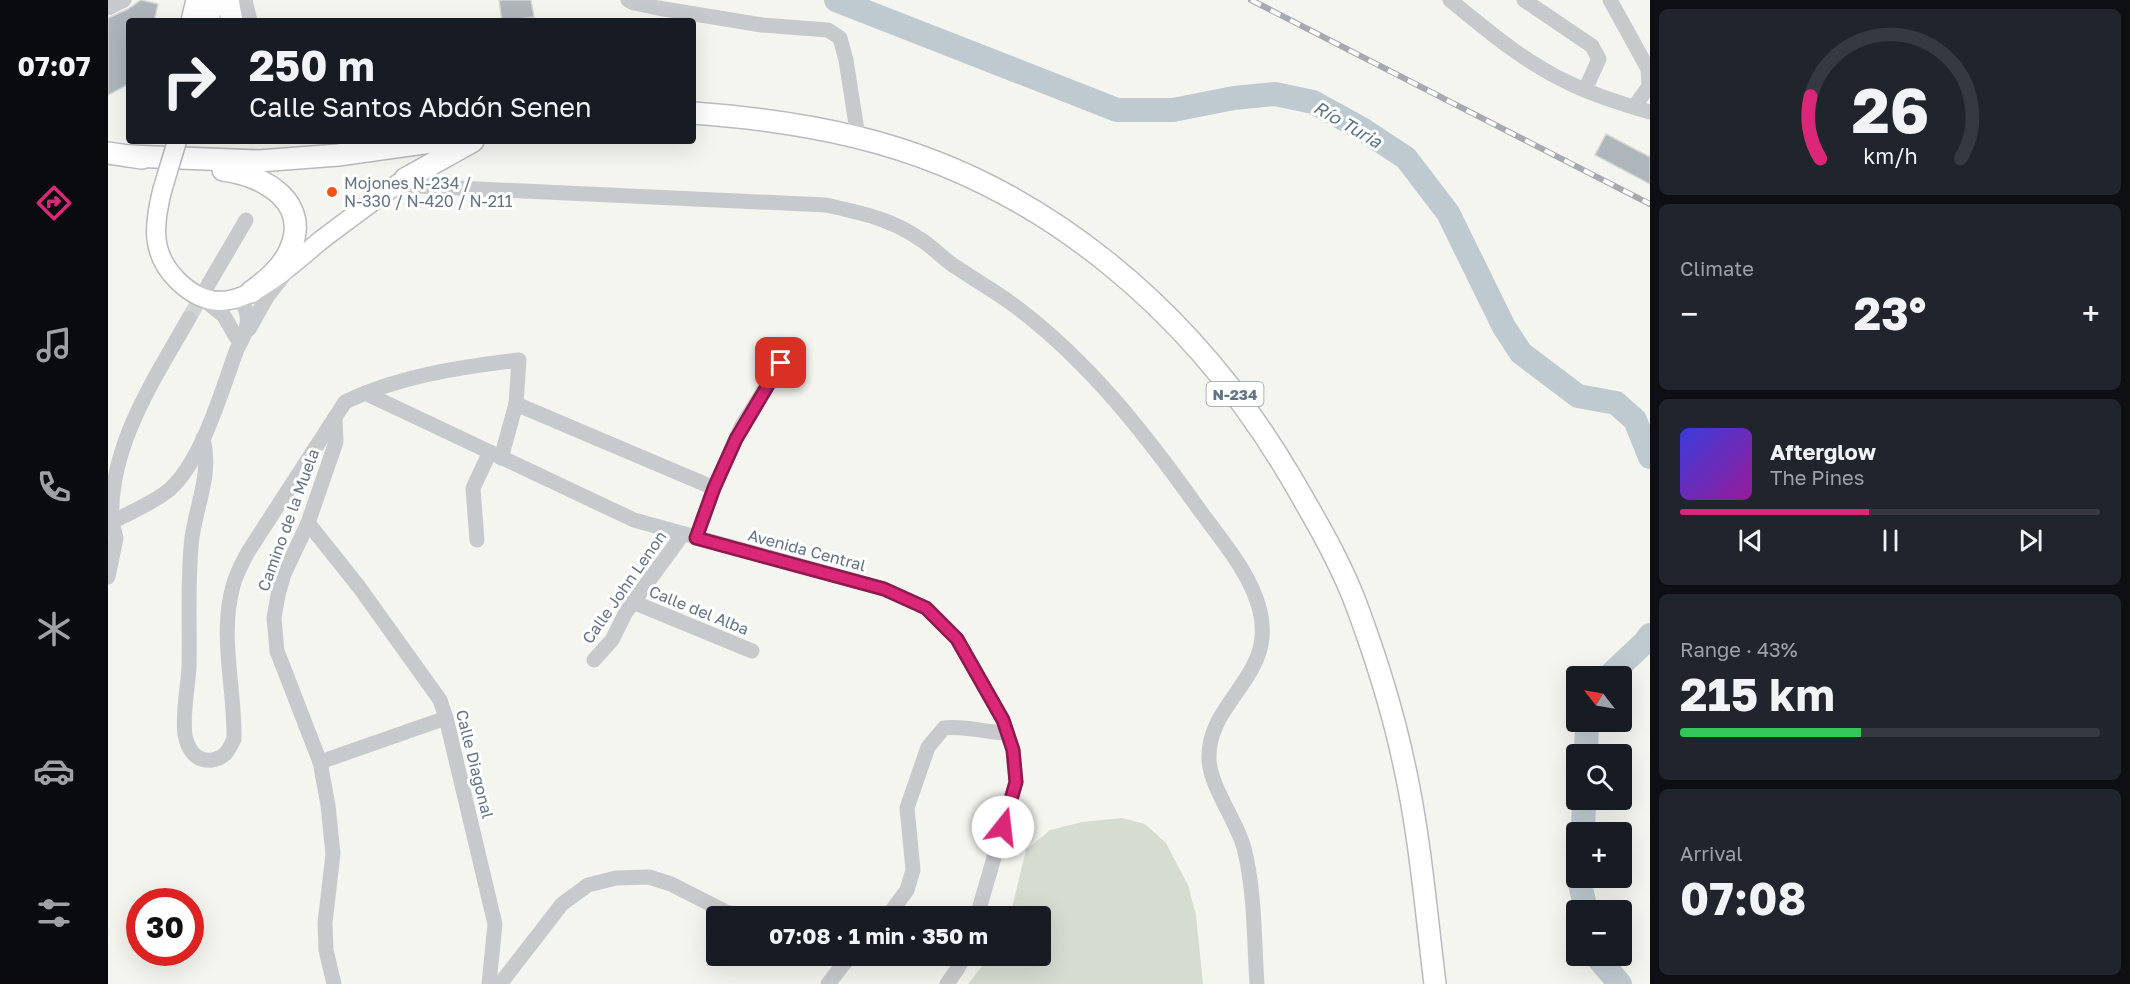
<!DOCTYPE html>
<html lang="en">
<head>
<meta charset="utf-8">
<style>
  body { margin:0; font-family:"Golos Text",sans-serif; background:#20242c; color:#f1f3f6; height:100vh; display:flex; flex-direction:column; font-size:22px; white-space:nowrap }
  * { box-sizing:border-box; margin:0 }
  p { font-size:20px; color:#9ea1a6 }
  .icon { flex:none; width:33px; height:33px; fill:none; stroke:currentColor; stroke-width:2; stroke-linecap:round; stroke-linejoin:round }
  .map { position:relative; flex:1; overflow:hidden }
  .sheet { display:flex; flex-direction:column; gap:9px; padding:9px; background:#0d0f14; width:480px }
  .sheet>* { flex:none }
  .banner { position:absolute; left:18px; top:18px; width:570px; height:126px; border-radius:6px; box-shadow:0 6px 24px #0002; background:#171b24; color:#f1f3f6; overflow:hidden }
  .needle { width:39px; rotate:301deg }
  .buttons { position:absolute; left:1458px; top:666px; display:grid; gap:12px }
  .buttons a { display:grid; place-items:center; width:66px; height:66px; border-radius:6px; background:#171b24; box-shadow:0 6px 24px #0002; font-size:30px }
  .speed { position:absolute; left:18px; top:888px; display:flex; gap:12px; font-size:30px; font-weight:700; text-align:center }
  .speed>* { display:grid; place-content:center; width:78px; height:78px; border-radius:50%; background:#171b24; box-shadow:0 6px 24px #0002; line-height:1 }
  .speed .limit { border:9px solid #d22; background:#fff; color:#111 }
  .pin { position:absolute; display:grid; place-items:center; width:51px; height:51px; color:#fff; margin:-26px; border-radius:12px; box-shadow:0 3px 9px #0006 }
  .me { position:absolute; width:66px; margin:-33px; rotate:16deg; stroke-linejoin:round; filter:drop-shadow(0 0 4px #0008) }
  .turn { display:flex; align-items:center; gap:21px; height:126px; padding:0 24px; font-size:27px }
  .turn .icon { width:78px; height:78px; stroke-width:2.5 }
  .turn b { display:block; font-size:42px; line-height:51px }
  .big { font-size:45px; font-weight:700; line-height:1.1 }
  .sheet .widget { flex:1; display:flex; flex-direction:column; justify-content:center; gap:9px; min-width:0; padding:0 21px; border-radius:9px; background:#20242c }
  .sheet .dial { align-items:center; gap:0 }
  .dial svg { height:156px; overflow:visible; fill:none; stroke:#363941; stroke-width:7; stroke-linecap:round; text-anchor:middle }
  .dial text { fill:#f1f3f6; stroke:none }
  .song { display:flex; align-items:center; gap:18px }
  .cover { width:72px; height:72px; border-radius:9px; background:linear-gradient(135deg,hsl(240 70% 55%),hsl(300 70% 35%)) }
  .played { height:6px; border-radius:3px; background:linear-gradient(90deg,#db2777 45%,#363941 45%) }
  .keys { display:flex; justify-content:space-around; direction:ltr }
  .heat { display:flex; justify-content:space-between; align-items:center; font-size:33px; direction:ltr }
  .charge { height:9px; border-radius:4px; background:linear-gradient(90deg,#34c759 43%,#363941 0) }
  .trip { position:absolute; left:598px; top:906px; width:345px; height:60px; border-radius:6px; background:#171b24; box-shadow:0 6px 24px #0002; font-weight:700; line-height:60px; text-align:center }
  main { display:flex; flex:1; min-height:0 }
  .tabs { display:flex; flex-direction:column; width:108px; justify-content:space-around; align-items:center; background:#090b0e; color:#9ea1a6 }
  .tabs .icon { width:42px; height:42px }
  .tabs .current { color:#db2777 }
  .tabs b { font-size:27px; color:#f1f3f6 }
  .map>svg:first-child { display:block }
  .green { fill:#d5ddd1 }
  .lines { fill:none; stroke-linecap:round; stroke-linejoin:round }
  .river { stroke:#bfcad0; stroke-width:24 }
  .building { fill:#aeb6bb; stroke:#d6d6d3; stroke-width:1.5 }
  .minor-tunnel { stroke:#d0d4d5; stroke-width:15; stroke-dasharray:15 8; stroke-linecap:butt }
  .major-casing { stroke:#b7bbbe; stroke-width:21 }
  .highway-casing { stroke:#b8bbbe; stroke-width:24 }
  .minor { stroke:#c7cacd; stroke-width:15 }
  .major { stroke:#fff; stroke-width:18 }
  .highway { stroke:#fff; stroke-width:21 }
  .rail-casing { stroke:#a4aab0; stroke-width:6 }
  .rail { stroke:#fff; stroke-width:4; stroke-dasharray:11; stroke-linecap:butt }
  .major-bridge-casing { stroke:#b7bbbe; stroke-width:21; stroke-linecap:butt }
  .major-bridge { stroke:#fff; stroke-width:18 }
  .route-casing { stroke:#8e194d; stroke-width:15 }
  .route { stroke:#db2777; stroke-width:10 }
  .poi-dot { fill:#f25313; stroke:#fff; stroke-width:2 }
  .labels { text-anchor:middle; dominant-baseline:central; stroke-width:6; stroke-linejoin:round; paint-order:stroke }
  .shield { fill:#fff; stroke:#909da9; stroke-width:1.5 }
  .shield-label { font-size:15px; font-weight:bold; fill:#617384 }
  .poi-label { font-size:16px; fill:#617384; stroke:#fff; text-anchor:start }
  .street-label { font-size:16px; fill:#617384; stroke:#fff }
  .water-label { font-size:18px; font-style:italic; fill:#5c7682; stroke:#fff }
</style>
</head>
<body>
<main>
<nav class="tabs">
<b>07:07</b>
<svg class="icon current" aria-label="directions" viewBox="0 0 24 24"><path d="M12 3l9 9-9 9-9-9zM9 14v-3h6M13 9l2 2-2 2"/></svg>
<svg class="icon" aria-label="music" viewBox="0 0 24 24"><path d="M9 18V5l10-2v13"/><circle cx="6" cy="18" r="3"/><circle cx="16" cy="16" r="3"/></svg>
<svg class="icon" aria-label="phone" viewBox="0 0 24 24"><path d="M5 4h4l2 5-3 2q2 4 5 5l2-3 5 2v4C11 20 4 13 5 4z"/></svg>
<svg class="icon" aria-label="climate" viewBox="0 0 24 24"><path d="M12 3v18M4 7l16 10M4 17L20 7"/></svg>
<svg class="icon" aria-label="car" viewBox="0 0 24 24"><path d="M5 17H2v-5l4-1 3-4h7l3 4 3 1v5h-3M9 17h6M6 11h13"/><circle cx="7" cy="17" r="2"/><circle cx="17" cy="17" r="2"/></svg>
<svg class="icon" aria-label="filters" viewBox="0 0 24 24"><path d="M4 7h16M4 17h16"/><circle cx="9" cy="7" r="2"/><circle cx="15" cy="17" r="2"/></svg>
</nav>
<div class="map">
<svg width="1542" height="984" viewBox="0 0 1542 984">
  <rect width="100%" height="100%" fill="#f5f5f0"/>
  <polygon class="green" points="1014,818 1037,824 1058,843 1080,885 1088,915 1095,984 860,984 882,956 933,956 933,916 902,916 918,850 942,830 974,822"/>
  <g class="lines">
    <g class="river">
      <polyline points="728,0 1009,110 1065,110 1126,98 1167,94 1205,102 1254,129 1298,158 1340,213 1396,327 1413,353 1470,396 1508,403 1527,420 1542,457"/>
      <polyline points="1501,676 1537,642 1542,635"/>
      <polyline points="1478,754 1479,722"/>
      <polyline points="1475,832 1476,800"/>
      <polyline points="1472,878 1472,884 1478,910"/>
      <polyline points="1488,956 1512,984"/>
    </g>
  </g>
  <g class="building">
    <polygon points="33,0 50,4 46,21 21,21 21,84 0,95 0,18 20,9"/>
    <polygon points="391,0 423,0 426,17 394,21"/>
    <polygon points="1498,134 1542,157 1542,184 1487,155"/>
  </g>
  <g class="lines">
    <polyline class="minor-tunnel" points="81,318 99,287"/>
    <g class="major-casing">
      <g id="major">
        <polyline points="102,21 105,0"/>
        <path d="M54 191C46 224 42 253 69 280 83 294 100 304 121 300 152 295 188 261 212 241 240 220 267 199 297 179"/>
      </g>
    </g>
    <g class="highway-casing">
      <g id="highway">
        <polyline points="120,0 124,21"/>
        <polyline points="84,21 89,0"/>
        <path d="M585 113C640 117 695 124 748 137 935 182 1086 313 1182 476 1207 519 1234 564 1251 612 1269 661 1285 712 1296 764 1312 836 1318 911 1327 984"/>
        <polyline points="0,153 34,158"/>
        <polyline points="22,156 151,161 230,155 330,141"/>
        <path d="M115 170C156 175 205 203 181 252 173 269 158 281 143 292"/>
        <polyline points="297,179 365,141"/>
      </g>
    </g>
    <g class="minor">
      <polyline points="137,0 142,21"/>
      <polyline points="520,0 526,3 550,8 654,25 720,30 732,38 738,60 750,137"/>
      <path d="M1342 0C1379 30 1416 62 1459 82 1485 95 1514 104 1542 112"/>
      <polyline points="1416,0 1484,46 1491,59 1477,90"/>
      <polyline points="1502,0 1540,69 1541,86 1526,107"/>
      <polyline points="0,8 16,0"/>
      <path d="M297 179 300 184 307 186 718 205C753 213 781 218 812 239 825 247 835 259 848 267 867 280 888 292 907 306 982 362 1039 436 1093 512 1115 542 1143 574 1152 611 1168 677 1099 701 1101 759 1102 787 1128 819 1136 848 1147 891 1146 940 1149 984"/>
      <polyline points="100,285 138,220"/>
      <polyline points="95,299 116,316 128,337"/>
      <path d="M81 318C46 380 0 447 4 522 23 512 45 503 61 490 94 462 114 389 129 349 140 331 144 316 132 298"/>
      <polyline points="141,329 159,297 177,274"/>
      <polyline points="257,393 526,520 776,589 818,608 849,639 895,720 905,750 908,782 869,916"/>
      <polyline points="408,404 606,488"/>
      <path d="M95 438C104 473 89 503 84 537 79 580 82 624 81 666 80 689 74 713 77 735 80 750 88 762 104 760 117 758 121 750 126 739 127 688 111 636 125 586 128 574 134 563 140 552L237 402C291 376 352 367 411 360L408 404 393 458"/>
      <polyline points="0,523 4,522 8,538 0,577"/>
      <polyline points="200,523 251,587 332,700 338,718 387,924 381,984"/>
      <polyline points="588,538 606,488 633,427 673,363"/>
      <polyline points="369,540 365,488 382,452"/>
      <polyline points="525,602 644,651"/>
      <polyline points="486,660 504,640 518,612 575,534"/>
      <polyline points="212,762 338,718"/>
      <path d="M780 916 799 890 805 870 799 808 820 747 836 728C858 725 878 733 899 733"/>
      <polyline points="226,984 218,950 217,923 225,854 220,805 212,762 169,651 166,618 170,595 176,574 200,523 228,442 227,418"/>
      <polyline points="392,984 454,904 480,885 508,878 541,877 563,884 618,912 639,916"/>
      <polyline points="720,984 742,956"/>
      <polyline points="839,984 850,968 856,956"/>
    </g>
    <use href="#major" class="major"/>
    <use href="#highway" class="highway"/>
    <g class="rail-casing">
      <polyline id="rail" points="1143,0 1542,204"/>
    </g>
    <use href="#rail" class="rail"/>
    <g class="major-bridge-casing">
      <polyline id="major-bridge" points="54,191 69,141"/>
    </g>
    <use href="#major-bridge" class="major-bridge"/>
  </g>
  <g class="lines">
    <g class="route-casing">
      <polyline id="route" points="673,363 628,439 606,488 588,538 776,589 818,608 849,639 895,720 905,750 908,782 895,827"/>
    </g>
    <use href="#route" class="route"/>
  </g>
  <circle class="poi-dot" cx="224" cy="192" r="6"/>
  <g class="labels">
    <rect class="shield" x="1098.5" y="382" width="57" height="24" rx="4.5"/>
    <g class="shield-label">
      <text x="1127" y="394">N-234</text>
    </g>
    <g class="poi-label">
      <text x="236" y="183">Mojones N-234 /<tspan x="236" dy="18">N-330 / N-420 / N-211</tspan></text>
    </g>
    <g class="street-label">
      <text transform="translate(180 520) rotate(-70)">Camino de la Muela</text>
      <text transform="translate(699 550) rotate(15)">Avenida Central</text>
      <text transform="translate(516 587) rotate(-55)">Calle John Lenon</text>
      <text transform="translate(591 610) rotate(22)">Calle del Alba</text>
      <text transform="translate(367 764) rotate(76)">Calle Diagonal</text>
    </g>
    <g class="water-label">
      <text transform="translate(1240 124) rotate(30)">Río Turia</text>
    </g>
  </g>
</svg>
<div class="buttons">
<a><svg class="needle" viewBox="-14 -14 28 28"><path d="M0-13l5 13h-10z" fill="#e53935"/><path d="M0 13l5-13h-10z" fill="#9ea1a6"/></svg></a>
<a><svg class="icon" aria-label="search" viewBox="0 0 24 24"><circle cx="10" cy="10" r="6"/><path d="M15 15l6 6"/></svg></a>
<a>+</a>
<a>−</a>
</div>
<div class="speed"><div class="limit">30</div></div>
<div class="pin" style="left:673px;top:363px;background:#d93025"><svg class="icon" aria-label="arrive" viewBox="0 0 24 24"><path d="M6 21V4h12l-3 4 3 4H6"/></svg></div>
<svg class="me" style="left:895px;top:827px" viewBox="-20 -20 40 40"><circle r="19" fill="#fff"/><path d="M0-13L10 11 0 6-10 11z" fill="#db2777"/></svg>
<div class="trip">07:08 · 1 min · 350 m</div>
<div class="banner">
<div class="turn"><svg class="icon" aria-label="right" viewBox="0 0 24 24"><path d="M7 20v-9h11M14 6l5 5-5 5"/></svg><div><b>250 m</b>Calle Santos Abdón Senen</div></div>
</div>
</div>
<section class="sheet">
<div class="widget dial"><svg viewBox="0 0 100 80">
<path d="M14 69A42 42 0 1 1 86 69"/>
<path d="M14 69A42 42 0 0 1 9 37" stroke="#db2777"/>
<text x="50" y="56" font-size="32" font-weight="700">26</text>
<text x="50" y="72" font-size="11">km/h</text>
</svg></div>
<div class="widget"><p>Climate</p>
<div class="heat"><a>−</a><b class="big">23°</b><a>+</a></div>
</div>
<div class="widget">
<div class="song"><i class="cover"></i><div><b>Afterglow</b><p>The Pines</p></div></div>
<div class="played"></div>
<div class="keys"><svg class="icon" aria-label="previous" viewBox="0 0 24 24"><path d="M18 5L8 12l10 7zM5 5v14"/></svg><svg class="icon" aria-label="pause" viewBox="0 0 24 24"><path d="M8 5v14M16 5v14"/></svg><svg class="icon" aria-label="next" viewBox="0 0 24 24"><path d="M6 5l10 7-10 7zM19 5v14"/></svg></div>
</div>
<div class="widget"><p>Range · 43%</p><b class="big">215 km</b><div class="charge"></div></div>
<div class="widget"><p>Arrival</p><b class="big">07:08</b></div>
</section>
</main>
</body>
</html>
